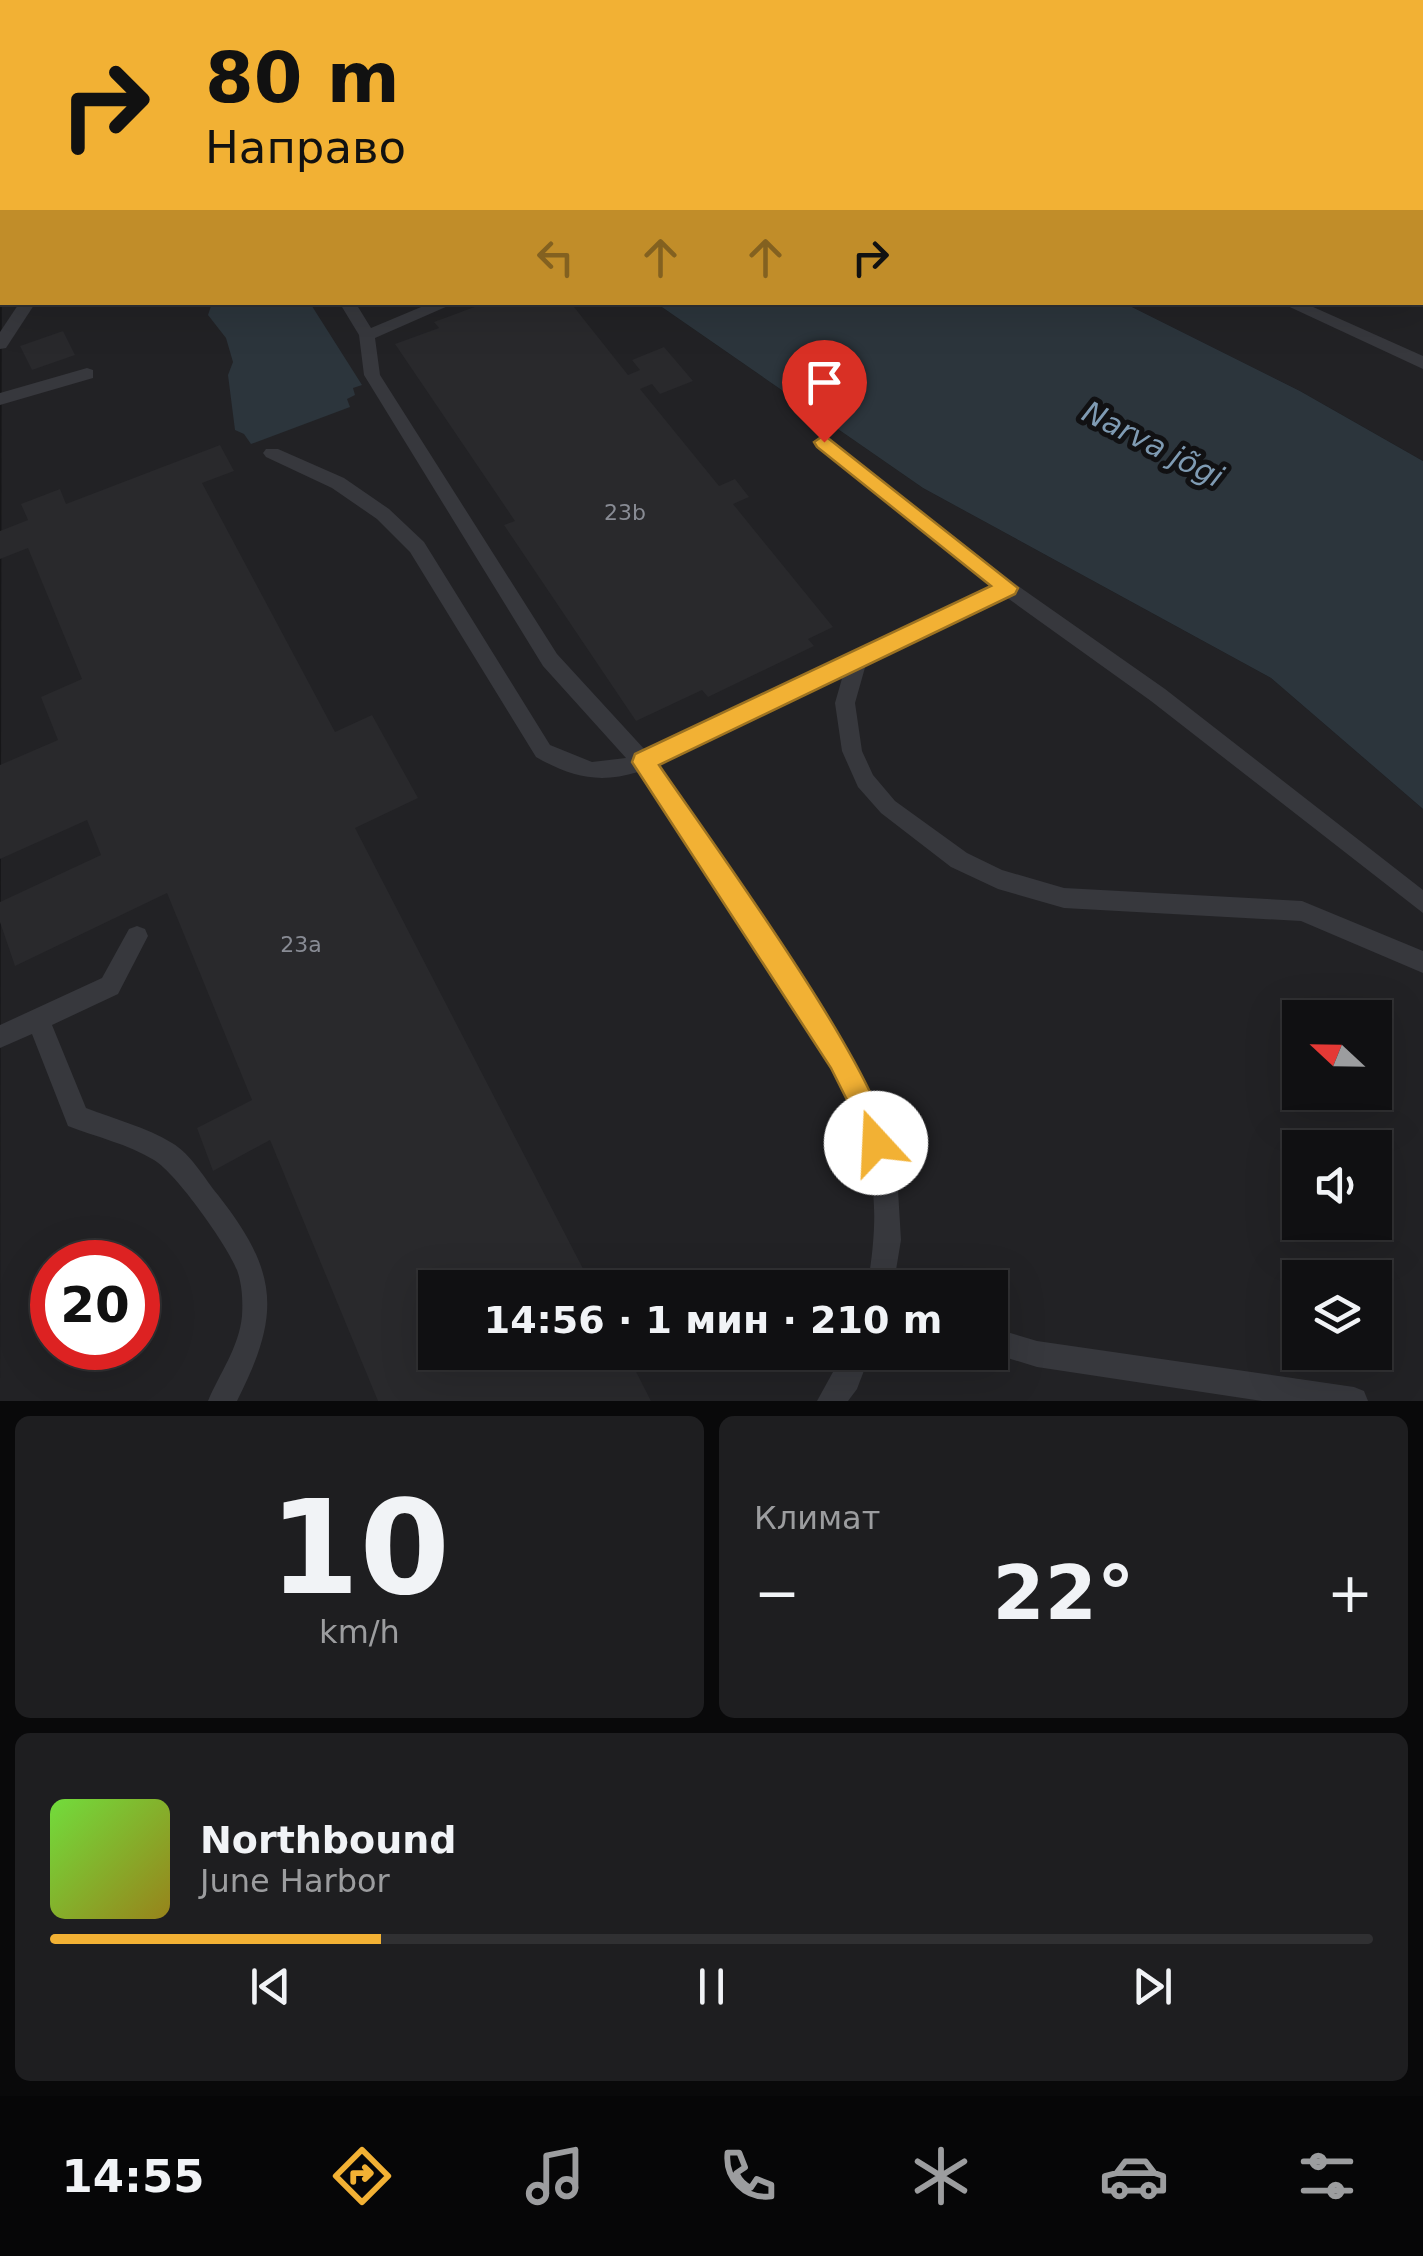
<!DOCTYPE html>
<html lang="ru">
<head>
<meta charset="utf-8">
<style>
  body { margin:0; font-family:"DejaVu Sans",sans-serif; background:#1e1e20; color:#f1f3f6; height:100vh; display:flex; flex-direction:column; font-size:38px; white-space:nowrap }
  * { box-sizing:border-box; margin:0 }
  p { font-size:32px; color:#9c9d9f }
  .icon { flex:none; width:55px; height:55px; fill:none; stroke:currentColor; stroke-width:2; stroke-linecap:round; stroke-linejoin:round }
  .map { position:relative; height:1401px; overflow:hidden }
  .panel { display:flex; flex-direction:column; gap:15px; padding:15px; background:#09090a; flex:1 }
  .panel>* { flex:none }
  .banner { position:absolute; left:0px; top:0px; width:1425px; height:305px; box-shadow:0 10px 40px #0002,0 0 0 2px #303032; background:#f2b134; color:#111; overflow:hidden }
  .needle { width:65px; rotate:292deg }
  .tools { position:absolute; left:1282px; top:1000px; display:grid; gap:20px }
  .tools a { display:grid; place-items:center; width:110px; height:110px; border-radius:0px; background:#101012; box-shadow:0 10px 40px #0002,0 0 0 2px #303032; font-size:50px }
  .speed { position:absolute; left:30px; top:1240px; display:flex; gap:20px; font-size:50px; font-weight:700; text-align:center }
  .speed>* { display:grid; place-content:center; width:130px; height:130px; border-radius:50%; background:#101012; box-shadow:0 10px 40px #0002,0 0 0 2px #303032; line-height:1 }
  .speed .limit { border:15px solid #d22; background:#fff; color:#111 }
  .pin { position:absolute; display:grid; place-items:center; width:85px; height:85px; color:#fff; margin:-102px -42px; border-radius:50% 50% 50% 0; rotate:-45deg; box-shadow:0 0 10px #0007 }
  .pin .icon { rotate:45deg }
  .me { position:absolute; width:110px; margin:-55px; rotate:340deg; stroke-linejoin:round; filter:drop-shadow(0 0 8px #0008) }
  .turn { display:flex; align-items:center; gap:35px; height:210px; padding:0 40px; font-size:45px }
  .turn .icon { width:130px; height:130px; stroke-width:2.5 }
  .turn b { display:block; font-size:70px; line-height:85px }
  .lanes { display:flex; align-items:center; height:95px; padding:0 40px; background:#0003; justify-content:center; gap:50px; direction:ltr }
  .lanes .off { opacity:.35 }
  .big { font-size:75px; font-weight:800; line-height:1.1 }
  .panel .tile { flex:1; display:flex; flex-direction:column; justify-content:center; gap:15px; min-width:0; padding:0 35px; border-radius:15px; background:#1e1e20 }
  .panel .dial { align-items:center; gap:0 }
  .dial b { font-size:130px; line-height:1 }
  .song { display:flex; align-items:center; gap:30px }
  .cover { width:120px; height:120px; border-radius:15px; background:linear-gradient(135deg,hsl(100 70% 55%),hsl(50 70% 35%)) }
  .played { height:10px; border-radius:5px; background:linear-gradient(90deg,#f2b134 25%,#303032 25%) }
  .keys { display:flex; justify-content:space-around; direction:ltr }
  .heat { display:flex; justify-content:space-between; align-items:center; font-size:55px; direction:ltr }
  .panel .tiles { flex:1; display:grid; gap:15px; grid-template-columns:1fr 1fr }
  .tile:last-child { grid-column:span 2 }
  .trip { position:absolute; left:418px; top:1270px; width:590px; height:100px; border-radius:0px; background:#101012; box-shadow:0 10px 40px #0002,0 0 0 2px #303032; font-weight:800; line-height:100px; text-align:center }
  .dock { display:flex; height:160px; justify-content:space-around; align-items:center; background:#060607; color:#9c9d9f }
  .dock .icon { width:70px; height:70px }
  .dock .current { color:#f2b134 }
  .dock b { font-size:45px; color:#f1f3f6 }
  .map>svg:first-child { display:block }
  .built { fill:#222225; fill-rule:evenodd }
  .water { fill:#2c353c }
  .building { fill:#29292c }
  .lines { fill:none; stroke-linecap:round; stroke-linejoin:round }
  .lane { fill:#37383d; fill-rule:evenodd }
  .route { fill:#f2b134; stroke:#9d7322; stroke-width:2.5 }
  .labels { text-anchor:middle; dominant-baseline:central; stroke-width:10; stroke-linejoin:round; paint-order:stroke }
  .number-label { font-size:22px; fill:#888b94 }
  .water-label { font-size:30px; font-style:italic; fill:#7f9bb3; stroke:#111113 }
</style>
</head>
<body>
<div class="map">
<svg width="1423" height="1401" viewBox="0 0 1423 1401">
  <rect width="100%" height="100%" fill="#161618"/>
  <g class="built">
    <polygon points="504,0 1423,0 1423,461 1300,391 1124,303 1422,302 1422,2"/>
    <path d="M2 143V302L656 303 923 488 1271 678 1423 809V1401H0ZM1300 1018H1375V1092H1300ZM1300 1148H1375V1222H1300ZM52 1262H138V1348H52ZM1300 1278H1375V1352H1300ZM435 1288H990V1352H435Z"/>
  </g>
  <g class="water">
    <polygon points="212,303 310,303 362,385 353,388 355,395 347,399 350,407 251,444 244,434 235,430 228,375 233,362 226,338 208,315"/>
    <polygon points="656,303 1124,303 1300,391 1423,461 1423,809 1271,678 923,488"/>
  </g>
  <g class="building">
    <polygon points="488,302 570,302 628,375 640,370 632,360 664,347 693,381 660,394 652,384 640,389 719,486 735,479 749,497 733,504 833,627 808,639 814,646 708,697 702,690 636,721 504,525 515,521 395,344 439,328 434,322"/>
    <polygon points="63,331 75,355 32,370 20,346"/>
    <polygon points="220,445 234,471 202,483 335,732 372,715 418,798 355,828 593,1288 435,1288 435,1352 626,1352 651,1401 378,1401 270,1140 213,1171 197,1128 252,1100 167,893 15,966 0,922 0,902 101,855 87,820 0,859 0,765 58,740 41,697 82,679 28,548 0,559 0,531 28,520 21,504 60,489 66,504"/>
  </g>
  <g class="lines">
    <g class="lane">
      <polygon points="697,0 714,0 715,2 698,2"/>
      <polygon points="1037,0 1053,0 1054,2 1038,2"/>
      <rect x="1422" y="50" width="1" height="9"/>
      <polygon points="0,77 2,78 2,87 0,87"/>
      <rect x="1422" y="147" width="1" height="8"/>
      <polygon points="20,302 36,302 6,348 0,349 0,332"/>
      <path d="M339 302H355L371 328 433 302H457L375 338 380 375 557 654 646 751 992 587 818 446 815 442 818 438 824 436 1014 583 1165 689 1423 890V913L1151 701 1006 597 866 664 855 703 862 751 873 775 895 801 967 853 1002 870 1064 888 1302 901 1423 951V973L1301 921 1064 908 998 889 951 867 881 813 858 787 842 751 835 703 843 675 657 765 848 1051 877 1104 897 1174 901 1240 893 1288H867C883 1197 873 1149 832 1067L638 772C599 784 571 777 536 757L410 552 377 519 332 488 266 457 263 453 266 449H278L344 478 389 509 424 542 550 745 592 762 626 758 543 666 364 375 359 335Z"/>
      <polygon points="1279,302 1302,302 1423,356 1423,369"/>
      <polygon points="87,368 93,370 93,378 0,405 0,393"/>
      <path d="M137 926 145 929 148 936 118 994 52 1025 86 1108C114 1119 146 1127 172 1143 192 1155 204 1178 218 1195 279 1273 281 1314 237 1401H208C220 1373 239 1347 242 1316 243 1300 242 1284 237 1270 227 1245 177 1174 154 1160 128 1144 96 1137 68 1126L32 1034 0 1048V1025L102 978 129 929Z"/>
      <polygon points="990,1327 1037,1341 1354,1387 1364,1391 1368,1401 1262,1401 1037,1367 988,1352"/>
      <polygon points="844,1352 871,1352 857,1389 848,1401 817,1401"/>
    </g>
  </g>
  <path class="route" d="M824 435 1018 588 1015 594 659 765C696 820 906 1106 886 1153L876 1157 867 1153 855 1116 831 1068 632 762 635 754 991 586 817 447 814 442Z"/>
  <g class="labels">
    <g class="number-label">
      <text x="625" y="512">23b</text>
      <text x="301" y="944">23a</text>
    </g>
    <g class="water-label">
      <text transform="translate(1153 444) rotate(27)">Narva jõgi</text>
    </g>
  </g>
</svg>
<div class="tools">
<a><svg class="needle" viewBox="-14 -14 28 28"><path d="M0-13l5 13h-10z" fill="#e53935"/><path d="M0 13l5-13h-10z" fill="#9c9d9f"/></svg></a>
<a><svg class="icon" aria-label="sound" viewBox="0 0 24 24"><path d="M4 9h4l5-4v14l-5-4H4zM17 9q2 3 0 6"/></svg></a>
<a><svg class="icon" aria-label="layers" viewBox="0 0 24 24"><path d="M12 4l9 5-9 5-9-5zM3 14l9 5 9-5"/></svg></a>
</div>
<div class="speed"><div class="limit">20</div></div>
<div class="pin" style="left:824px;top:442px;background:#d93025"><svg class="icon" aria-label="arrive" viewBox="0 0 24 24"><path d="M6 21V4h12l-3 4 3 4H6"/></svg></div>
<svg class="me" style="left:876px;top:1143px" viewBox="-20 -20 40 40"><circle r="19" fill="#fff"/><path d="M0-13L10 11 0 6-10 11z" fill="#f2b134"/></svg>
<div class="trip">14:56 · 1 мин · 210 m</div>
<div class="banner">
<div class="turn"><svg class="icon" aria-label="right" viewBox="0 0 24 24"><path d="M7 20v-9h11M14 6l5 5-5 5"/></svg><div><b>80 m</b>Направо</div></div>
<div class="lanes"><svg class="icon off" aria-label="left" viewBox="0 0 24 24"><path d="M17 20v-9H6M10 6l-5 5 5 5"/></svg><svg class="icon off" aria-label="ahead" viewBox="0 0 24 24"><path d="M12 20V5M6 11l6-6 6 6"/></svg><svg class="icon off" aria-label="ahead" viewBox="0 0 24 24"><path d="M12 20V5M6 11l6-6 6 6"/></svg><svg class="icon" aria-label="right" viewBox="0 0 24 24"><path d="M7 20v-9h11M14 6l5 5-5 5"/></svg></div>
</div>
</div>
<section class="panel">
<div class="tiles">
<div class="tile dial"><b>10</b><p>km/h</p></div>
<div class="tile"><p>Климат</p>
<div class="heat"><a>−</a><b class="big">22°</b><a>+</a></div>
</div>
<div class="tile">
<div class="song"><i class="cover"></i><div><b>Northbound</b><p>June Harbor</p></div></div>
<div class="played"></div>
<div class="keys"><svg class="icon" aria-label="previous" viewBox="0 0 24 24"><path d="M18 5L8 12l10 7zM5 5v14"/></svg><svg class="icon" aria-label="pause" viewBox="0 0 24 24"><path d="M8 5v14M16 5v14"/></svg><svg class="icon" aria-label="next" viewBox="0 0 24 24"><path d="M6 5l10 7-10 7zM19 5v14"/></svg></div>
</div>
</div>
</section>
<nav class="dock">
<b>14:55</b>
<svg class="icon current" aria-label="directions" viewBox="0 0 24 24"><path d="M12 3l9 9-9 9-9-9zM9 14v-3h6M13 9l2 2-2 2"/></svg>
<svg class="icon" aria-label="music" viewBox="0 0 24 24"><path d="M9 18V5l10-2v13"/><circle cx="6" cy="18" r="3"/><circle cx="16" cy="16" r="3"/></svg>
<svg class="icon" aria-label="phone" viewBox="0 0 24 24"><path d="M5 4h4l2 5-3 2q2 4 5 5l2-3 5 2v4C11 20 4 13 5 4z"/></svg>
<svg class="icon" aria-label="climate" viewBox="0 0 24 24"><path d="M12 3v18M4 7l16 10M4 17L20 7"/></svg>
<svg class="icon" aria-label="car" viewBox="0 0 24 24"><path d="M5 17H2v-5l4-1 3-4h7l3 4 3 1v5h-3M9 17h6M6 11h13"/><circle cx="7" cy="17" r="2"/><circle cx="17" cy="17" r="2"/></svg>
<svg class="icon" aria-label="filters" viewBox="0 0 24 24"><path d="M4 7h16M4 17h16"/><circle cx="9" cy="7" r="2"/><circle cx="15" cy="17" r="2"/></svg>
</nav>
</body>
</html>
